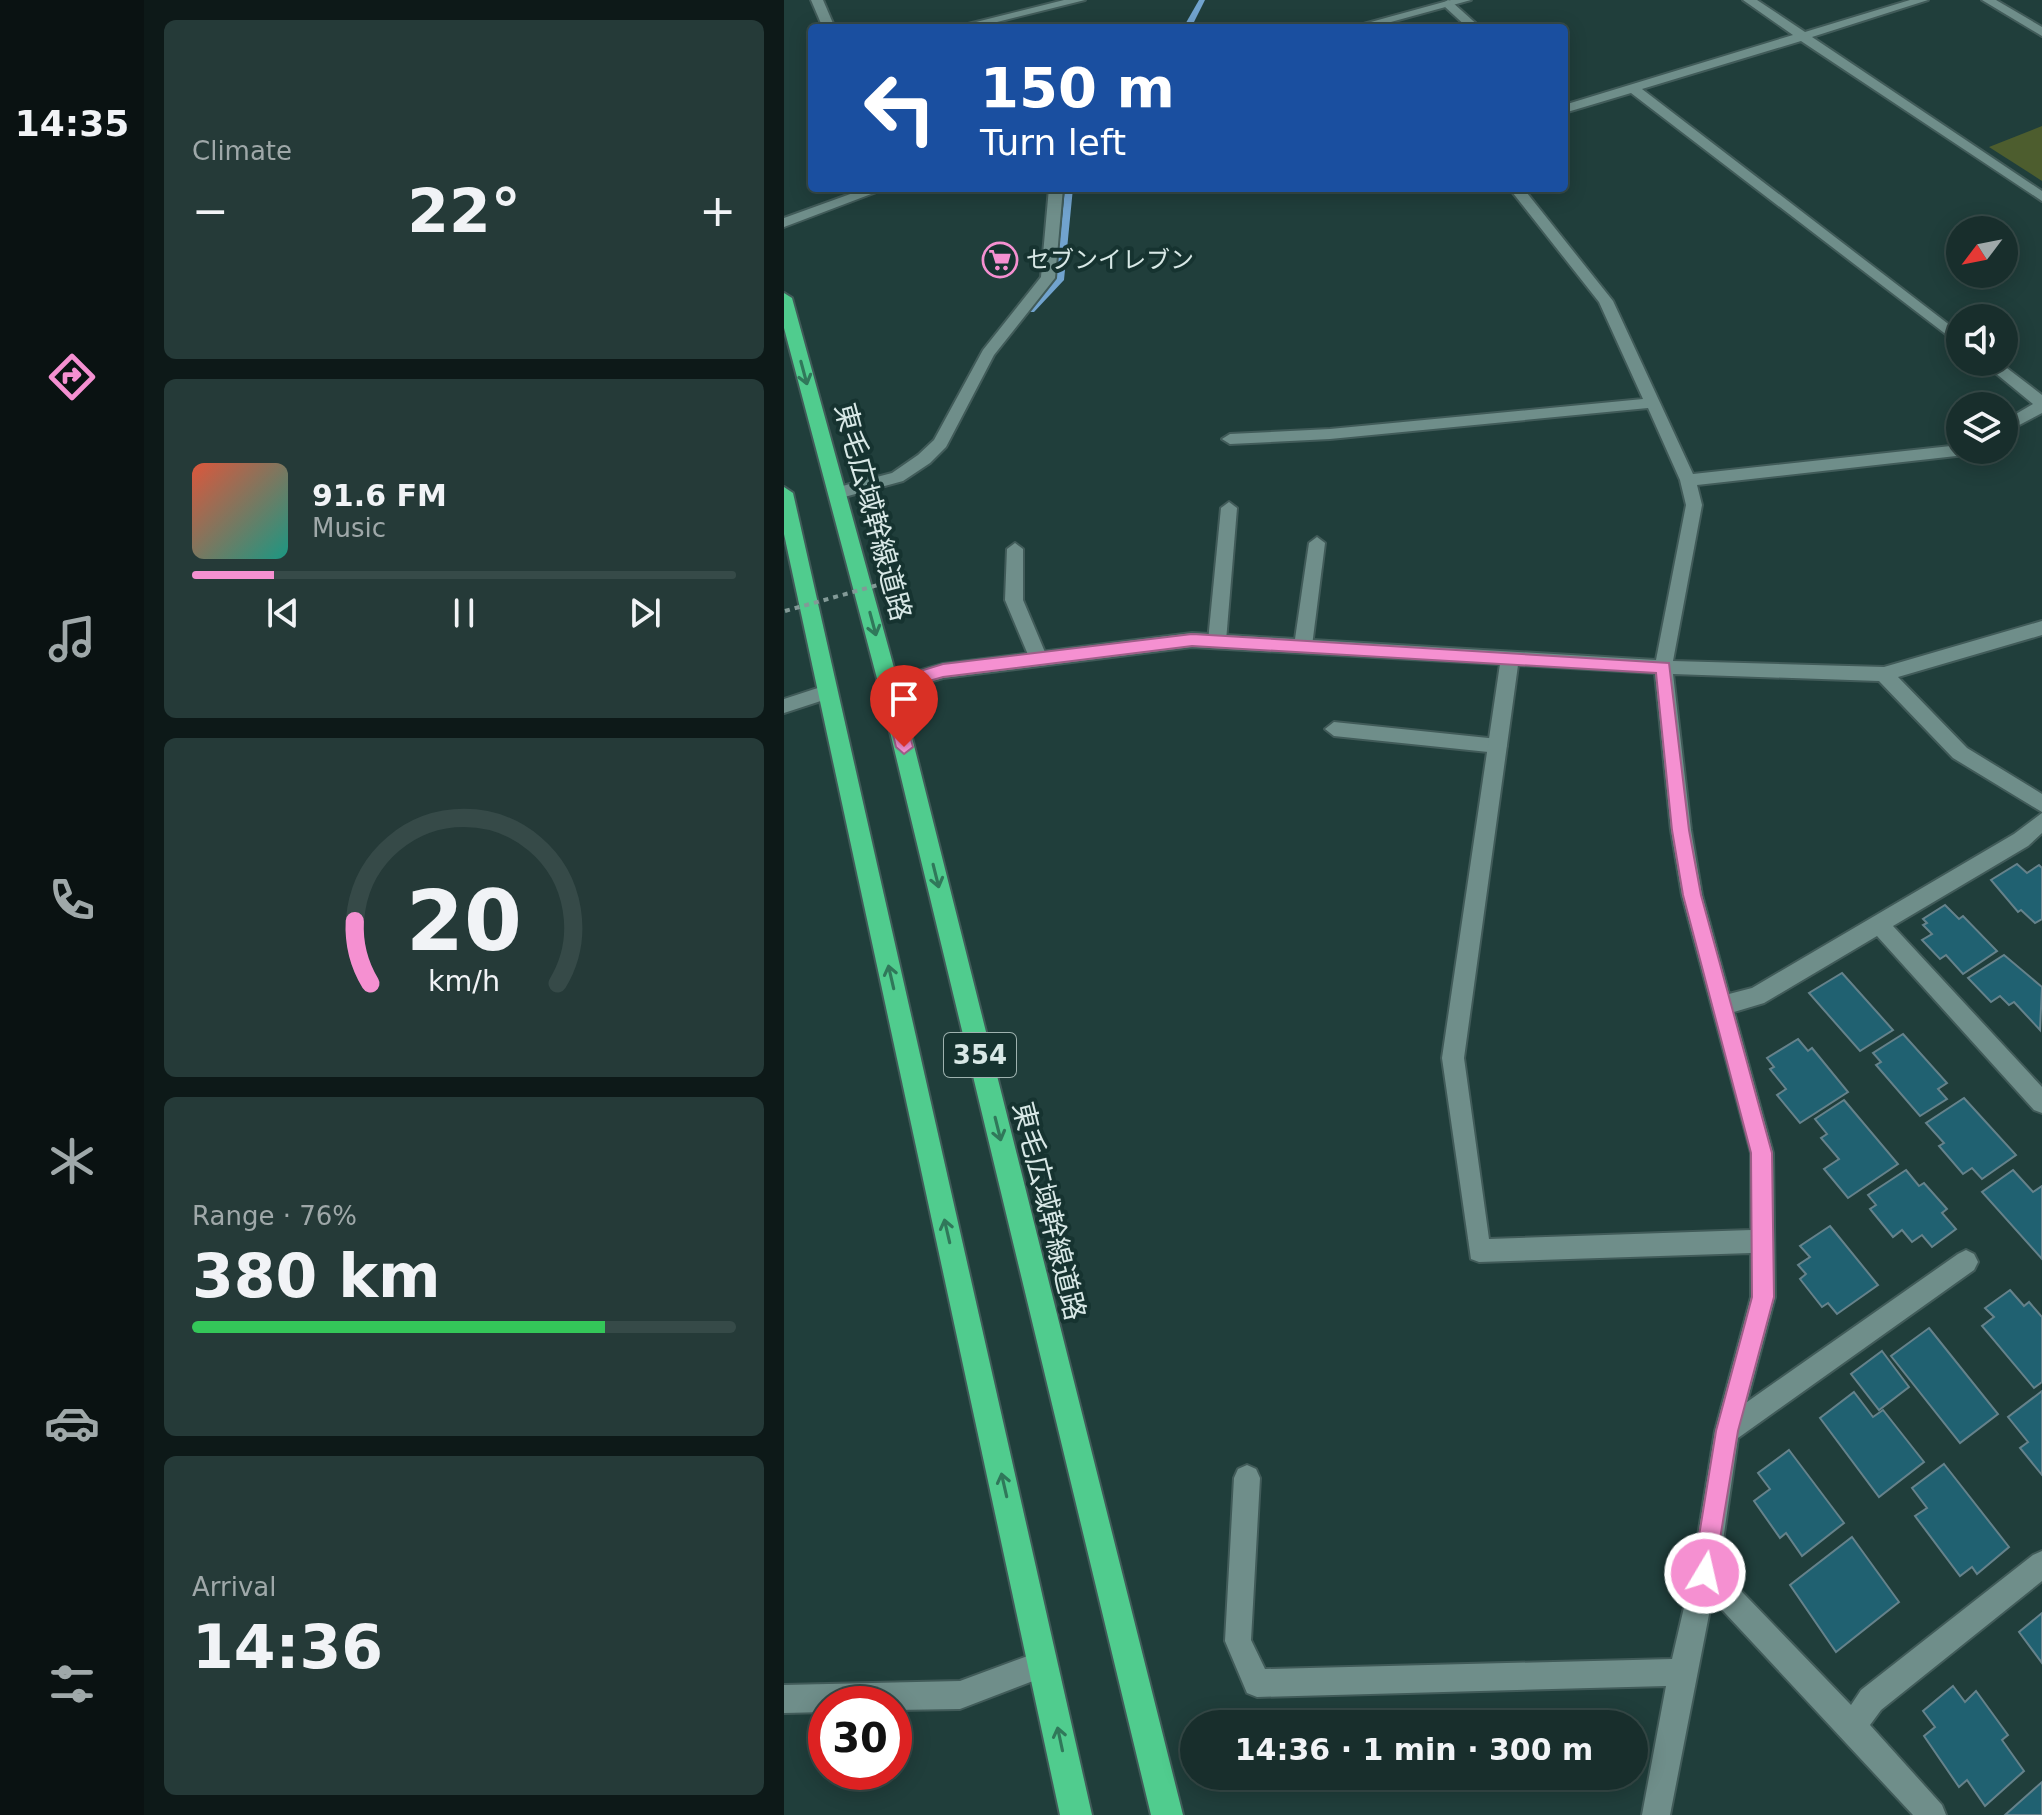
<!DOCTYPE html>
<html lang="en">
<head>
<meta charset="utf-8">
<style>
  body { margin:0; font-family:"DejaVu Sans","Noto Sans JP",sans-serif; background:#253a38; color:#f1f3f6; height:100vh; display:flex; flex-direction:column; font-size:30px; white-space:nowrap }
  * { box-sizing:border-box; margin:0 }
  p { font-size:26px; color:#9fa8a9 }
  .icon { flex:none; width:44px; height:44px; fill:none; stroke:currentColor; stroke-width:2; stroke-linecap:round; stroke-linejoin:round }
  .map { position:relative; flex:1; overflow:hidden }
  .sheet { display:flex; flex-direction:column; gap:20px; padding:20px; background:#0d1918; width:640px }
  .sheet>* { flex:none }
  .top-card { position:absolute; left:24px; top:24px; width:760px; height:168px; border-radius:8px; box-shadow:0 4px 20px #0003,0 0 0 2px #364a48; background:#1a4fa0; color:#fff; overflow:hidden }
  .needle { width:52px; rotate:238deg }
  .controls { position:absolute; left:1162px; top:216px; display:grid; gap:16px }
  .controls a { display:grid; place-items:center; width:72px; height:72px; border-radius:50%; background:#182e2c; box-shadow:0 4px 20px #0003,0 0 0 2px #364a48; font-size:40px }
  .speed { position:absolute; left:24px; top:1686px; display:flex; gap:16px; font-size:40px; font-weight:700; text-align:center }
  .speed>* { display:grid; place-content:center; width:104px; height:104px; border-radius:50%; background:#182e2c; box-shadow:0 4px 20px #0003,0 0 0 2px #364a48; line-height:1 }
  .speed .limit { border:12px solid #d22; background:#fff; color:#111 }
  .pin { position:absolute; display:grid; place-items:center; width:68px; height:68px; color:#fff; margin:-82px -34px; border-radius:50% 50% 50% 0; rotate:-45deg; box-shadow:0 0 8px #0007 }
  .pin .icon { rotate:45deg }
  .me { position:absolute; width:88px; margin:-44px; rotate:9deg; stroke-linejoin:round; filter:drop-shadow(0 0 6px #0008) }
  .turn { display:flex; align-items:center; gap:28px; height:168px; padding:0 40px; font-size:36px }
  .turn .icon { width:104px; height:104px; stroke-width:2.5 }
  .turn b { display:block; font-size:56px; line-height:68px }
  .big { font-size:60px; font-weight:600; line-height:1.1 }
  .sheet .widget { flex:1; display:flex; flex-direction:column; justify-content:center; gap:12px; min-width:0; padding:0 28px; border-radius:12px; background:#253a38 }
  .sheet .dial { align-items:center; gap:0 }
  .dial svg { height:208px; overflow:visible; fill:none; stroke:#364a48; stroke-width:7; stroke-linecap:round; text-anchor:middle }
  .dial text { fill:#f1f3f6; stroke:none }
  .song { display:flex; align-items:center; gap:24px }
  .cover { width:96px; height:96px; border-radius:12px; background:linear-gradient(135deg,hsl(10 70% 55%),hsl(170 70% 35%)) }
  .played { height:8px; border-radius:4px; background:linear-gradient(90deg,#f590d1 15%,#364a48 15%) }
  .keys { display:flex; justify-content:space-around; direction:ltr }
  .heat { display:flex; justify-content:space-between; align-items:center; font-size:44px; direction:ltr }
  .charge { height:12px; border-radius:6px; background:linear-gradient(90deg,#34c759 76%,#364a48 0) }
  .trip { position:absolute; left:396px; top:1710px; width:468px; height:80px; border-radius:40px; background:#182e2c; box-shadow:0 4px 20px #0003,0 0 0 2px #364a48; font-weight:600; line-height:80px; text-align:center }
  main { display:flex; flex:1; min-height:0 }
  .tab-bar { display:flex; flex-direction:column; width:144px; justify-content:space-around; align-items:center; background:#0a1212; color:#9fa8a9 }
  .tab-bar .icon { width:56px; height:56px }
  .tab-bar .current { color:#f590d1 }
  .tab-bar b { font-size:36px; color:#f1f3f6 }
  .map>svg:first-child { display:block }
  .green { fill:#4d5d2e }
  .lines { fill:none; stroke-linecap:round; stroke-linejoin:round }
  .stream { fill:#71a3ce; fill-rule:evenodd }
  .building { fill:#206171; stroke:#65828b; stroke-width:2 }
  .service-casing { stroke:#415b59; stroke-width:4 }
  .minor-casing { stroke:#415b59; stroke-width:4 }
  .tertiary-casing { stroke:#415b59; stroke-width:4 }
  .trunk-casing { stroke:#415b59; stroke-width:4 }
  .service { fill:#6f8e8a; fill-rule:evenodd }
  .minor { fill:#6f8e8a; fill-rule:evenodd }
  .tertiary { fill:#6f8e8a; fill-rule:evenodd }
  .trunk { fill:#50cc8e; fill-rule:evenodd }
  .path-bridge { stroke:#839a97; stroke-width:4; stroke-dasharray:5 5; stroke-linecap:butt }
  .oneway { stroke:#30785a }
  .route { fill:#f590d1; stroke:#9f5e88; stroke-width:2 }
  .labels { text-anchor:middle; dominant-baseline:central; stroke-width:8; stroke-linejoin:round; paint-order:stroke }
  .far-poi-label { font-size:24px; fill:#d8e8e6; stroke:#163330; text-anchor:start }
  .shield { fill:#163330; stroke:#9eb2af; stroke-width:2 }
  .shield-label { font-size:26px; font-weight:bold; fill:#d8e8e6 }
  .street-label { font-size:28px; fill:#d8e8e6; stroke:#163330 }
</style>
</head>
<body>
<main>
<nav class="tab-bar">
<b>14:35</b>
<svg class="icon current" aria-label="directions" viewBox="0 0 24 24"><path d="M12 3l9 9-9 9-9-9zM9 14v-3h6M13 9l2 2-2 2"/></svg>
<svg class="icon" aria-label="music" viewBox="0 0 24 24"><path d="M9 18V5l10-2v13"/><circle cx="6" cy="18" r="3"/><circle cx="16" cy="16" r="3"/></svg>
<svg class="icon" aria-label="phone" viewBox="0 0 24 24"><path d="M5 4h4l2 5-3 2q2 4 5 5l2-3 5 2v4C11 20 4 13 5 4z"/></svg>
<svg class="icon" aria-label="climate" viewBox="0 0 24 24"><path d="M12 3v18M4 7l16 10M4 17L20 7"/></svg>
<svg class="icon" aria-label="car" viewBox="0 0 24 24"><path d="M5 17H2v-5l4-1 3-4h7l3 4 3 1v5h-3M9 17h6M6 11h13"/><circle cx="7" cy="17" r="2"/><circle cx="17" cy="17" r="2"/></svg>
<svg class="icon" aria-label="filters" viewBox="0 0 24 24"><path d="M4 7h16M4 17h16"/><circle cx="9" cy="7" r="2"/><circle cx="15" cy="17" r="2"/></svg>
</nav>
<section class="sheet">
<div class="widget"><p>Climate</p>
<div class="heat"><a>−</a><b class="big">22°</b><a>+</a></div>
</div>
<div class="widget">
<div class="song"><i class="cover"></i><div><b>91.6 FM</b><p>Music</p></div></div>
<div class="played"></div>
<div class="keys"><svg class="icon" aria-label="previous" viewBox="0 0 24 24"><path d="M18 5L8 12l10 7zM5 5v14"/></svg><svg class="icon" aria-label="pause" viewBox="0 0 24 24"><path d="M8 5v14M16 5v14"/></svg><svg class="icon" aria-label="next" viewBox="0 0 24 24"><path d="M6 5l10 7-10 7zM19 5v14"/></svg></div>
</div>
<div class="widget dial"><svg viewBox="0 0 100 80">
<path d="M14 69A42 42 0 1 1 86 69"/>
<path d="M14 69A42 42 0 0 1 8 45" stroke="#f590d1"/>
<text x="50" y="56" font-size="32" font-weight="700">20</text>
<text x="50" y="72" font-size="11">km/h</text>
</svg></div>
<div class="widget"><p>Range · 76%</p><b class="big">380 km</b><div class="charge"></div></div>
<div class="widget"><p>Arrival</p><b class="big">14:36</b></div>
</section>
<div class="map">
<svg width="1258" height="1815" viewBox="0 0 1258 1815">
  <rect width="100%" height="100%" fill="#203e3b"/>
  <polygon class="green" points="1258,126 1258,181 1205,147"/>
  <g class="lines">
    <g class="stream">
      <polygon points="415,0 421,0 407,28 399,28"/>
      <polygon points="281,188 289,188 280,280 250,312 244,312 244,308 272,279"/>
    </g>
  </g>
  <g class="building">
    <polygon points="1233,864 1243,873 1255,865 1258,868 1258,919 1251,923 1237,910 1234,912 1207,880"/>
    <polygon points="1161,905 1175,919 1179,916 1213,951 1179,974 1162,955 1156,959 1138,940 1148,934 1139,925 1143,923 1139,919"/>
    <polygon points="1220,955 1258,987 1256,1030 1230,1002 1225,1005 1216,996 1207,1002 1184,978"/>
    <polygon points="1058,973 1109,1030 1076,1051 1025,993"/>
    <polygon points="1119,1034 1163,1083 1154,1089 1163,1099 1136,1116 1092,1065 1097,1062 1089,1053"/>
    <polygon points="1014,1039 1024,1051 1028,1048 1064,1092 1016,1123 993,1095 1002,1089 986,1069 990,1067 983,1058"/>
    <polygon points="1180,1098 1232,1155 1198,1179 1188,1168 1179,1174 1155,1146 1160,1143 1142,1123"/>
    <polygon points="1060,1100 1114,1164 1064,1198 1040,1169 1055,1159 1037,1138 1043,1134 1031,1119"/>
    <polygon points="1122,1170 1135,1186 1140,1183 1163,1209 1158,1213 1172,1229 1148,1247 1138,1235 1128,1242 1118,1230 1109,1237 1086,1209 1092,1205 1084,1195"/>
    <polygon points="1229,1170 1249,1192 1258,1186 1258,1259 1198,1192"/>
    <polygon points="1046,1226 1094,1285 1053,1314 1044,1303 1038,1307 1016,1279 1022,1274 1014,1265 1026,1257 1016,1246"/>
    <polygon points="1226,1290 1240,1306 1245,1302 1258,1317 1258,1382 1250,1388 1198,1326 1210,1317 1201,1308"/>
    <polygon points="1145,1328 1214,1414 1176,1443 1107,1356"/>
    <polygon points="1098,1351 1125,1387 1095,1410 1067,1374"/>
    <polygon points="1258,1391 1258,1475 1236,1448 1244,1442 1224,1417"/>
    <polygon points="1070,1392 1089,1417 1099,1410 1140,1462 1095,1497 1036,1418"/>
    <polygon points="1005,1450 1060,1523 1018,1556 1002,1533 996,1538 970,1501 986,1489 974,1473"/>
    <polygon points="1160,1464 1225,1547 1193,1574 1188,1567 1176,1576 1131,1516 1143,1508 1128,1488"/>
    <polygon points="1068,1537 1115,1602 1052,1652 1006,1585"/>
    <polygon points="1258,1613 1258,1663 1235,1632"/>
    <polygon points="1169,1686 1181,1702 1192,1691 1224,1735 1218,1740 1240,1771 1201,1806 1183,1780 1175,1787 1140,1736 1151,1727 1139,1711"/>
    <polygon points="1258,1782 1258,1815 1221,1815"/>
  </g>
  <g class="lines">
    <g class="service-casing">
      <g id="service">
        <polygon points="265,188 279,188 271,278 210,355 162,447 146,463 119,481 53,499 47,497 47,489 108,473 134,455 150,440 199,350 257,277"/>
        <polygon points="445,502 453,508 442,641 433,648 424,641 437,508"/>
        <polygon points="533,537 541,543 528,646 519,653 510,646 525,543"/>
        <polygon points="231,543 239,549 239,600 263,657 254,664 245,657 221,600 223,549"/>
        <polygon points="550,722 714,739 723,746 714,753 550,736 541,729"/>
      </g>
    </g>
    <g class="minor-casing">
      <g id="minor">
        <polygon points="27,0 39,0 51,28 39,28"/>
        <polygon points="280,0 301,0 189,28 168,28"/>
        <polygon points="664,0 668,2 697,28 684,28 660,6 658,4"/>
        <polygon points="959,0 973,0 1021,32 1126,0 1144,0 1028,37 1258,191 1258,201 1017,41 858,89 1176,333 1176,345 847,93 780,113 780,105 1009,35"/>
        <polygon points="1198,0 1212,0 1258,27 1258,36"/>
        <path d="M725 188H739L829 301 909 474 1176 445V450H1189L1181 455 913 485 918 505 889 661 1100 667 1258 621V635L1114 677 1183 748 1258 794V812L1169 758 1095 681 889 674 907 830 918 895 945 994 968 988 1230 834 1258 813V833L1244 846 1109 926 1258 1087V1113L1250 1110 1093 936 980 1003 950 1012 989 1153 991 1297 963 1402 1174 1254 1182 1250 1190 1254 1194 1262 1190 1270 954 1438 935 1568 1067 1705 1077 1690 1249 1555 1258 1551V1581L1097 1710 1086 1725 1158 1805 1162 1815H1129L928 1599 886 1815H858L882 1686 473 1697 463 1693 441 1641 450 1478 454 1469 463 1465 472 1469 476 1478 467 1640 481 1669 888 1659 908 1573 931 1431 967 1297V1253L695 1262 687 1259 658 1058 716 664 408 647 159 678 105 693 96 686 99 681 159 664 408 633 872 660 902 505 896 480 864 408 546 439 446 444 438 439 446 434 546 429 859 399 815 302ZM734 665 871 673 887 830 898 895 967 1153V1230L705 1239 680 1058Z"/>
        <polygon points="1198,362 1215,362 1258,395 1258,413 1220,433 1220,421 1249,404"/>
        <polygon points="43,685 49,687 52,692 49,697 0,713 0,699"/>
        <polygon points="260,1650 270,1653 273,1663 270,1673 176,1709 110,1710 110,1704 42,1704 42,1712 0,1713 0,1685 176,1681"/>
      </g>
    </g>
    <g class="tertiary-casing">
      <g id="tertiary">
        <polygon points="667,0 687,0 585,28 565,28"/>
        <polygon points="83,188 103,188 0,227 0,218"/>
      </g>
    </g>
    <g class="trunk-casing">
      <g id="trunk">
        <polygon points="0,293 8,298 115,686 399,1815 367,1815 95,686 0,328"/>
        <polygon points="0,487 9,493 308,1815 276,1815 0,534"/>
      </g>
    </g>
    <use href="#service" class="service"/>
    <use href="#minor" class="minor"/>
    <use href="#tertiary" class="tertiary"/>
    <use href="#trunk" class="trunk"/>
    <polyline class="path-bridge" points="1,611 108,581"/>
  </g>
  <defs><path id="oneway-shaft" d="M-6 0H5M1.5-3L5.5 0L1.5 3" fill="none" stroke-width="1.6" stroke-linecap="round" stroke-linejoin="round" transform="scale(2)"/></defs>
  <g class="oneway">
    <use href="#oneway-shaft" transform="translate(20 373) rotate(75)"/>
    <use href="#oneway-shaft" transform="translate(89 624) rotate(75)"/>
    <use href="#oneway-shaft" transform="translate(152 876) rotate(76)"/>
    <use href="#oneway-shaft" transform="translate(107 977) rotate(-103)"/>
    <use href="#oneway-shaft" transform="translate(214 1129) rotate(76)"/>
    <use href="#oneway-shaft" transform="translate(163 1231) rotate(-103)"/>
    <use href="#oneway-shaft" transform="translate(220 1485) rotate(-103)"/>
    <use href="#oneway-shaft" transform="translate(276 1739) rotate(-102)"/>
  </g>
  <polygon class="route" points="408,634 885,663 905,830 917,895 988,1153 990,1297 954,1431 929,1581 921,1585 912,1581 909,1573 932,1431 968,1297 967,1153 899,895 888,830 872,673 408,646 159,677 114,690 129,747 120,754 112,747 97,686 100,682 159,664"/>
  <defs>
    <g id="supermarket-ring" transform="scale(1.8)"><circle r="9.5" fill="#163330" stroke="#f590d1" stroke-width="1.5"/><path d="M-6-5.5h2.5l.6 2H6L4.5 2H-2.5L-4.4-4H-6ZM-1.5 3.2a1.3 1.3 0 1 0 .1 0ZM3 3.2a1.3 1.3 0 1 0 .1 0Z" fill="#f590d1"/></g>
  </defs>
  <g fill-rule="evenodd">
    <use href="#supermarket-ring" x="216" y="260"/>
  </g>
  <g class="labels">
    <g class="far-poi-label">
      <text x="242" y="260">セブンイレブン</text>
    </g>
    <rect class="shield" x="160" y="1033" width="72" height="44" rx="6"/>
    <g class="shield-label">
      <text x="196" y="1055">354</text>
    </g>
    <g class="street-label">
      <text transform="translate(89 512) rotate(75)">東毛広域幹線道路</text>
      <text transform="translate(265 1211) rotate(76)">東毛広域幹線道路</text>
    </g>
  </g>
</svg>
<div class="controls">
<a><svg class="needle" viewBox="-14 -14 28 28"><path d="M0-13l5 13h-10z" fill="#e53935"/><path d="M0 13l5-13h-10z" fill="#9fa8a9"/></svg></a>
<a><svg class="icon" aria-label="sound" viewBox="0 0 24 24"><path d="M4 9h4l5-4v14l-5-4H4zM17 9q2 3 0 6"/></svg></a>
<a><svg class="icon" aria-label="layers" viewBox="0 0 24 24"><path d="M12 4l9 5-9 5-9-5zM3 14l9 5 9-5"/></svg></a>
</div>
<div class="speed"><div class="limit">30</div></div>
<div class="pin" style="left:120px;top:747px;background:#d93025"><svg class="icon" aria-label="arrive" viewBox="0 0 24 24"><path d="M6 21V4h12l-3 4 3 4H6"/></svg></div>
<svg class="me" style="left:921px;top:1573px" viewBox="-20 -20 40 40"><circle r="17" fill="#f590d1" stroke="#fff" stroke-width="3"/><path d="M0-11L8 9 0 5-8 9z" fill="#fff"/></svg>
<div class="trip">14:36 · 1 min · 300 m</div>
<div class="top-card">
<div class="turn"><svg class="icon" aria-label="left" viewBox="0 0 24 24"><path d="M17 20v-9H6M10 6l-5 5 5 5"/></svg><div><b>150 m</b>Turn left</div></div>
</div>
</div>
</main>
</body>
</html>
